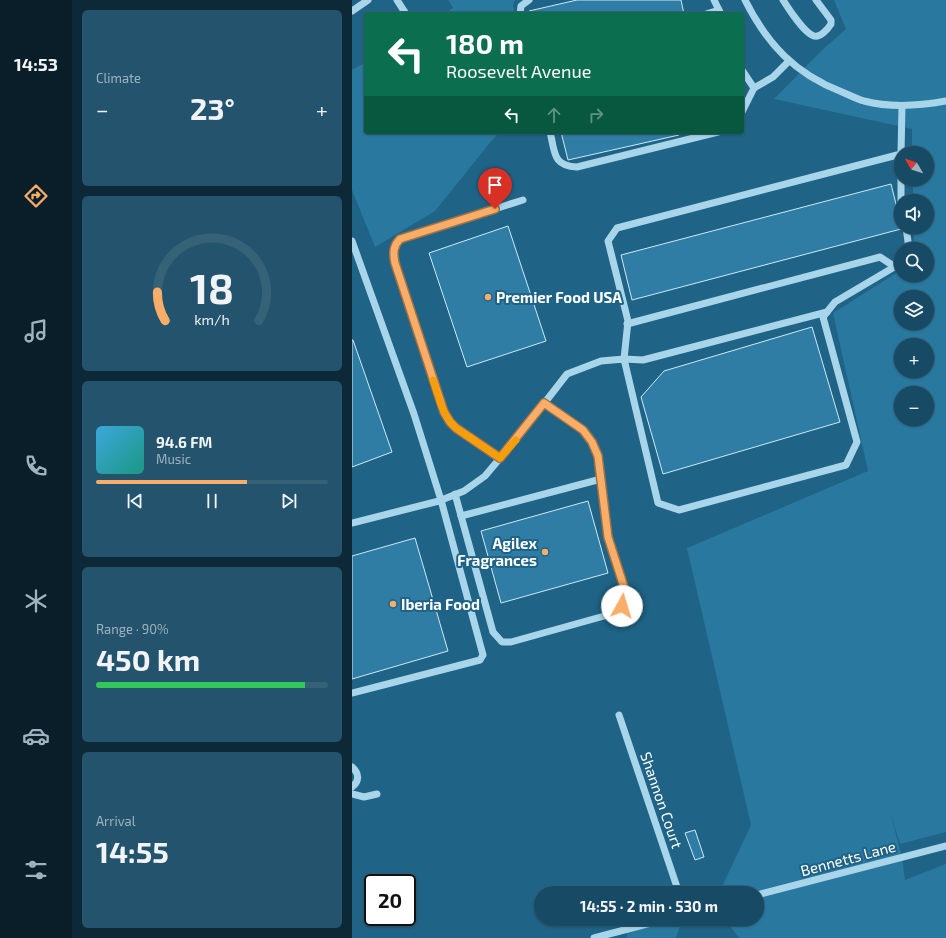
<!DOCTYPE html>
<html lang="en">
<head>
<meta charset="utf-8">
<style>
  body { margin:0; font-family:"Exo 2",sans-serif; background:#24546d; color:#f1f3f6; height:100vh; display:flex; flex-direction:column; font-size:15px; white-space:nowrap }
  * { box-sizing:border-box; margin:0 }
  p { font-size:13px; color:#9eb3bf }
  .icon { flex:none; width:22px; height:22px; fill:none; stroke:currentColor; stroke-width:2; stroke-linecap:round; stroke-linejoin:round }
  .map { position:relative; flex:1; overflow:hidden }
  .details { display:flex; flex-direction:column; gap:10px; padding:10px; background:#0d2937; width:280px }
  .details>* { flex:none }
  .hud { position:absolute; left:12px; top:12px; width:380px; height:122px; border-radius:4px; box-shadow:0 1px 3px #0004,0 0 0 1px #366278; background:#0b6e4f; color:#fff; overflow:hidden }
  .needle { width:26px; rotate:309deg }
  .buttons { position:absolute; left:542px; top:146px; display:grid; gap:8px }
  .buttons a { display:grid; place-items:center; width:40px; height:40px; border-radius:50%; background:#174a64; box-shadow:0 1px 3px #0004,0 0 0 1px #366278; font-size:20px }
  .speed { position:absolute; left:12px; top:874px; display:flex; gap:8px; font-size:20px; font-weight:700; text-align:center }
  .speed>* { display:grid; place-content:center; width:52px; height:52px; border-radius:50%; background:#174a64; box-shadow:0 1px 3px #0004,0 0 0 1px #366278; line-height:1 }
  .speed .limit { border:2px solid #111; border-radius:6px; background:#fff; color:#111 }
  .pin { position:absolute; display:grid; place-items:center; width:34px; height:34px; color:#fff; margin:-41px -17px; border-radius:50% 50% 50% 0; rotate:-45deg; box-shadow:0 0 4px #0007 }
  .pin .icon { rotate:45deg }
  .me { position:absolute; width:44px; margin:-22px; rotate:6deg; stroke-linejoin:round; filter:drop-shadow(0 0 3px #0008) }
  .turn { display:flex; align-items:center; gap:14px; height:84px; padding:0 16px; font-size:18px }
  .turn .icon { width:52px; height:52px; stroke-width:2.5 }
  .turn b { display:block; font-size:28px; line-height:34px }
  .lanes { display:flex; align-items:center; height:38px; padding:0 16px; background:#0003; justify-content:center; gap:20px; direction:ltr }
  .lanes .off { opacity:.35 }
  .big { font-size:30px; font-weight:700; line-height:1.1 }
  .details .tile { flex:1; display:flex; flex-direction:column; justify-content:center; gap:6px; min-width:0; padding:0 14px; border-radius:6px; background:#24546d }
  .details .dial { align-items:center; gap:0 }
  .dial svg { height:104px; overflow:visible; fill:none; stroke:#366278; stroke-width:7; stroke-linecap:round; text-anchor:middle }
  .dial text { fill:#f1f3f6; stroke:none }
  .song { display:flex; align-items:center; gap:12px }
  .cover { width:48px; height:48px; border-radius:6px; background:linear-gradient(135deg,hsl(200 70% 55%),hsl(170 70% 35%)) }
  .played { height:4px; border-radius:2px; background:linear-gradient(90deg,#f8ae68 65%,#366278 65%) }
  .keys { display:flex; justify-content:space-around; direction:ltr }
  .heat { display:flex; justify-content:space-between; align-items:center; font-size:22px; direction:ltr }
  .charge { height:6px; border-radius:3px; background:linear-gradient(90deg,#34c759 90%,#366278 0) }
  .trip { position:absolute; left:182px; top:886px; width:230px; height:40px; border-radius:20px; background:#174a64; box-shadow:0 1px 3px #0004,0 0 0 1px #366278; font-weight:700; line-height:40px; text-align:center }
  main { display:flex; flex:1; min-height:0 }
  .tab-bar { display:flex; flex-direction:column; width:72px; justify-content:space-around; align-items:center; background:#091e28; color:#9eb3bf }
  .tab-bar .icon { width:28px; height:28px }
  .tab-bar .active { color:#f8ae68 }
  .tab-bar b { font-size:18px; color:#f1f3f6 }
  .map>svg:first-child { display:block }
  .green { fill:#29789f; fill-rule:evenodd }
  .building { fill:#2f7da4; stroke:#cdeaf8 }
  .lines { fill:none; stroke-linecap:round; stroke-linejoin:round }
  .minor { stroke:#a8d5ea; stroke-width:7 }
  .route-casing { stroke:#a17144; stroke-width:10 }
  .route { stroke:#f8ae68; stroke-width:7 }
  .slow { stroke:#f59e0b; stroke-width:7 }
  .poi-dot { fill:#f8ae68; stroke:#1f6386; stroke-width:1.5 }
  .labels { text-anchor:middle; dominant-baseline:central; stroke-width:4; stroke-linejoin:round; paint-order:stroke }
  .poi-label { font-size:15px; font-weight:bold; fill:#fff; stroke:#1f6386; text-anchor:start }
  .street-label { font-size:15px; fill:#fff; stroke:#1f6386 }
</style>
</head>
<body>
<main>
<nav class="tab-bar">
<b>14:53</b>
<svg class="icon active" aria-label="directions" viewBox="0 0 24 24"><path d="M12 3l9 9-9 9-9-9zM9 14v-3h6M13 9l2 2-2 2"/></svg>
<svg class="icon" aria-label="music" viewBox="0 0 24 24"><path d="M9 18V5l10-2v13"/><circle cx="6" cy="18" r="3"/><circle cx="16" cy="16" r="3"/></svg>
<svg class="icon" aria-label="phone" viewBox="0 0 24 24"><path d="M5 4h4l2 5-3 2q2 4 5 5l2-3 5 2v4C11 20 4 13 5 4z"/></svg>
<svg class="icon" aria-label="climate" viewBox="0 0 24 24"><path d="M12 3v18M4 7l16 10M4 17L20 7"/></svg>
<svg class="icon" aria-label="car" viewBox="0 0 24 24"><path d="M5 17H2v-5l4-1 3-4h7l3 4 3 1v5h-3M9 17h6M6 11h13"/><circle cx="7" cy="17" r="2"/><circle cx="17" cy="17" r="2"/></svg>
<svg class="icon" aria-label="filters" viewBox="0 0 24 24"><path d="M4 7h16M4 17h16"/><circle cx="9" cy="7" r="2"/><circle cx="15" cy="17" r="2"/></svg>
</nav>
<section class="details">
<div class="tile"><p>Climate</p>
<div class="heat"><a>−</a><b class="big">23°</b><a>+</a></div>
</div>
<div class="tile dial"><svg viewBox="0 0 100 80">
<path d="M14 69A42 42 0 1 1 86 69"/>
<path d="M14 69A42 42 0 0 1 8 47" stroke="#f8ae68"/>
<text x="50" y="56" font-size="32" font-weight="700">18</text>
<text x="50" y="72" font-size="11">km/h</text>
</svg></div>
<div class="tile">
<div class="song"><i class="cover"></i><div><b>94.6 FM</b><p>Music</p></div></div>
<div class="played"></div>
<div class="keys"><svg class="icon" aria-label="previous" viewBox="0 0 24 24"><path d="M18 5L8 12l10 7zM5 5v14"/></svg><svg class="icon" aria-label="pause" viewBox="0 0 24 24"><path d="M8 5v14M16 5v14"/></svg><svg class="icon" aria-label="next" viewBox="0 0 24 24"><path d="M6 5l10 7-10 7zM19 5v14"/></svg></div>
</div>
<div class="tile"><p>Range · 90%</p><b class="big">450 km</b><div class="charge"></div></div>
<div class="tile"><p>Arrival</p><b class="big">14:55</b></div>
</section>
<div class="map">
<svg width="594" height="938" viewBox="0 0 594 938">
  <rect width="100%" height="100%" fill="#1f6386"/>
  <g class="green">
    <polygon points="96,0 163,0 161,5 163,14 92,14 101,8"/>
    <path d="M482 0H594V832L548 844 538 812 550 857 553 880 594 864V938H387L373 919H405V893H367L399 825 335 548 516 471 481 313 549 270V275H575V249H562V227H575V201H561V179H575V153H560V129L422 99 468 52 494 29ZM549 297H575V323H549ZM549 345H575V371H549ZM549 393H575V419H549Z"/>
    <polygon points="14,62 14,132 148,132 141,139 83,211 23,247 0,190 0,70"/>
    <polygon points="329,923 324,938 275,938 274,930"/>
  </g>
  <g class="building">
    <polygon points="225,0 329,0 332,14 178,14 177,11"/>
    <polygon points="209,132 326,132 327,135 216,160"/>
    <polygon points="539,184 549,224 549,229 280,300 269,255"/>
    <polygon points="156,226 194,341 115,367 77,253"/>
    <polygon points="460,327 488,422 311,474 289,397 312,371"/>
    <polygon points="0,340 1,340 40,452 0,467"/>
    <polygon points="236,501 256,573 149,603 129,531"/>
    <polygon points="63,538 96,651 0,679 0,556"/>
    <polygon points="343,830 352,857 343,860 333,833"/>
  </g>
  <g class="lines">
    <g class="minor">
      <polyline points="45,0 54,14"/>
      <polyline points="362,0 369,14"/>
      <path d="M393 0C415 44 443 74 490 92 497 95 505 99 512 101 539 108 567 106 594 101"/>
      <path d="M431 0C436 8 453 34 462 36 468 38 476 29 479 24V20L464 0"/>
      <polyline points="0,11 16,0"/>
      <polyline points="168,14 169,6 177,0"/>
      <polyline points="354,14 367,10"/>
      <polyline points="390,70 402,88 421,77 437,61"/>
      <polyline points="390,112 402,88"/>
      <path d="M198 132C203 151 200 166 225 167L366 132"/>
      <polyline points="549,153 550,106"/>
      <polyline points="549,167 549,201"/>
      <polyline points="554,227 557,249"/>
      <polyline points="0,241 62,414 89,500 131,655 128,660 0,693"/>
      <polyline points="475,312 291,360 272,359 276,321 256,241 265,228 549,154"/>
      <polyline points="275,324 528,257 543,267"/>
      <path d="M148 458 104 428 98 422 92 412 43 263C41 253 41 246 48 239L171 200"/>
      <polyline points="103,494 141,632 150,642 159,642 263,613 270,606 273,597 272,587 256,537 246,456 240,442 231,430 192,403"/>
      <polyline points="109,516 249,479"/>
      <polyline points="0,523 87,501 112,491 133,476 170,432 215,374 249,361 272,359 306,503 327,510 494,465 505,442 471,317 483,302 549,263"/>
      <polyline points="267,715 327,893"/>
      <path d="M0 767C7 773 8 781 0 787"/>
      <polyline points="0,794 12,797 25,794"/>
      <polyline points="405,895 594,846"/>
      <polyline points="242,938 314,919"/>
    </g>
  </g>
  <g class="lines">
    <g class="route-casing">
      <path id="route" d="M143 209 48 239C41 246 41 253 43 263L92 412 98 422 104 428 148 458 192 403 231 430 240 442 246 456 256 537 272 587 273 597 270 606"/>
    </g>
    <use href="#route" class="route"/>
    <path class="slow" d="M81 380C87 397 90 415 104 428L148 458 164 440"/>
  </g>
  <g class="poi-dot">
    <circle cx="136" cy="297" r="4"/>
    <circle cx="193" cy="552" r="4"/>
    <circle cx="41" cy="604" r="4"/>
  </g>
  <g class="labels">
    <g class="poi-label">
      <text x="144" y="297">Premier Food USA</text>
      <text x="185" y="543" text-anchor="end">Agilex<tspan x="185" dy="17">Fragrances</tspan></text>
      <text x="49" y="604">Iberia Food</text>
    </g>
    <g class="street-label">
      <text transform="translate(310 800) rotate(71)">Shannon Court</text>
      <text transform="translate(496 858) rotate(-15)">Bennetts Lane</text>
    </g>
  </g>
</svg>
<div class="buttons">
<a><svg class="needle" viewBox="-14 -14 28 28"><path d="M0-13l5 13h-10z" fill="#e53935"/><path d="M0 13l5-13h-10z" fill="#9eb3bf"/></svg></a>
<a><svg class="icon" aria-label="sound" viewBox="0 0 24 24"><path d="M4 9h4l5-4v14l-5-4H4zM17 9q2 3 0 6"/></svg></a>
<a><svg class="icon" aria-label="search" viewBox="0 0 24 24"><circle cx="10" cy="10" r="6"/><path d="M15 15l6 6"/></svg></a>
<a><svg class="icon" aria-label="layers" viewBox="0 0 24 24"><path d="M12 4l9 5-9 5-9-5zM3 14l9 5 9-5"/></svg></a>
<a>+</a>
<a>−</a>
</div>
<div class="speed"><div class="limit">20</div></div>
<div class="pin" style="left:143px;top:209px;background:#d93025"><svg class="icon" aria-label="arrive" viewBox="0 0 24 24"><path d="M6 21V4h12l-3 4 3 4H6"/></svg></div>
<svg class="me" style="left:270px;top:606px" viewBox="-20 -20 40 40"><circle r="19" fill="#fff"/><path d="M0-13L10 11 0 6-10 11z" fill="#f8ae68"/></svg>
<div class="trip">14:55 · 2 min · 530 m</div>
<div class="hud">
<div class="turn"><svg class="icon" aria-label="left" viewBox="0 0 24 24"><path d="M17 20v-9H6M10 6l-5 5 5 5"/></svg><div><b>180 m</b>Roosevelt Avenue</div></div>
<div class="lanes"><svg class="icon" aria-label="left" viewBox="0 0 24 24"><path d="M17 20v-9H6M10 6l-5 5 5 5"/></svg><svg class="icon off" aria-label="ahead" viewBox="0 0 24 24"><path d="M12 20V5M6 11l6-6 6 6"/></svg><svg class="icon off" aria-label="right" viewBox="0 0 24 24"><path d="M7 20v-9h11M14 6l5 5-5 5"/></svg></div>
</div>
</div>
</main>
</body>
</html>
